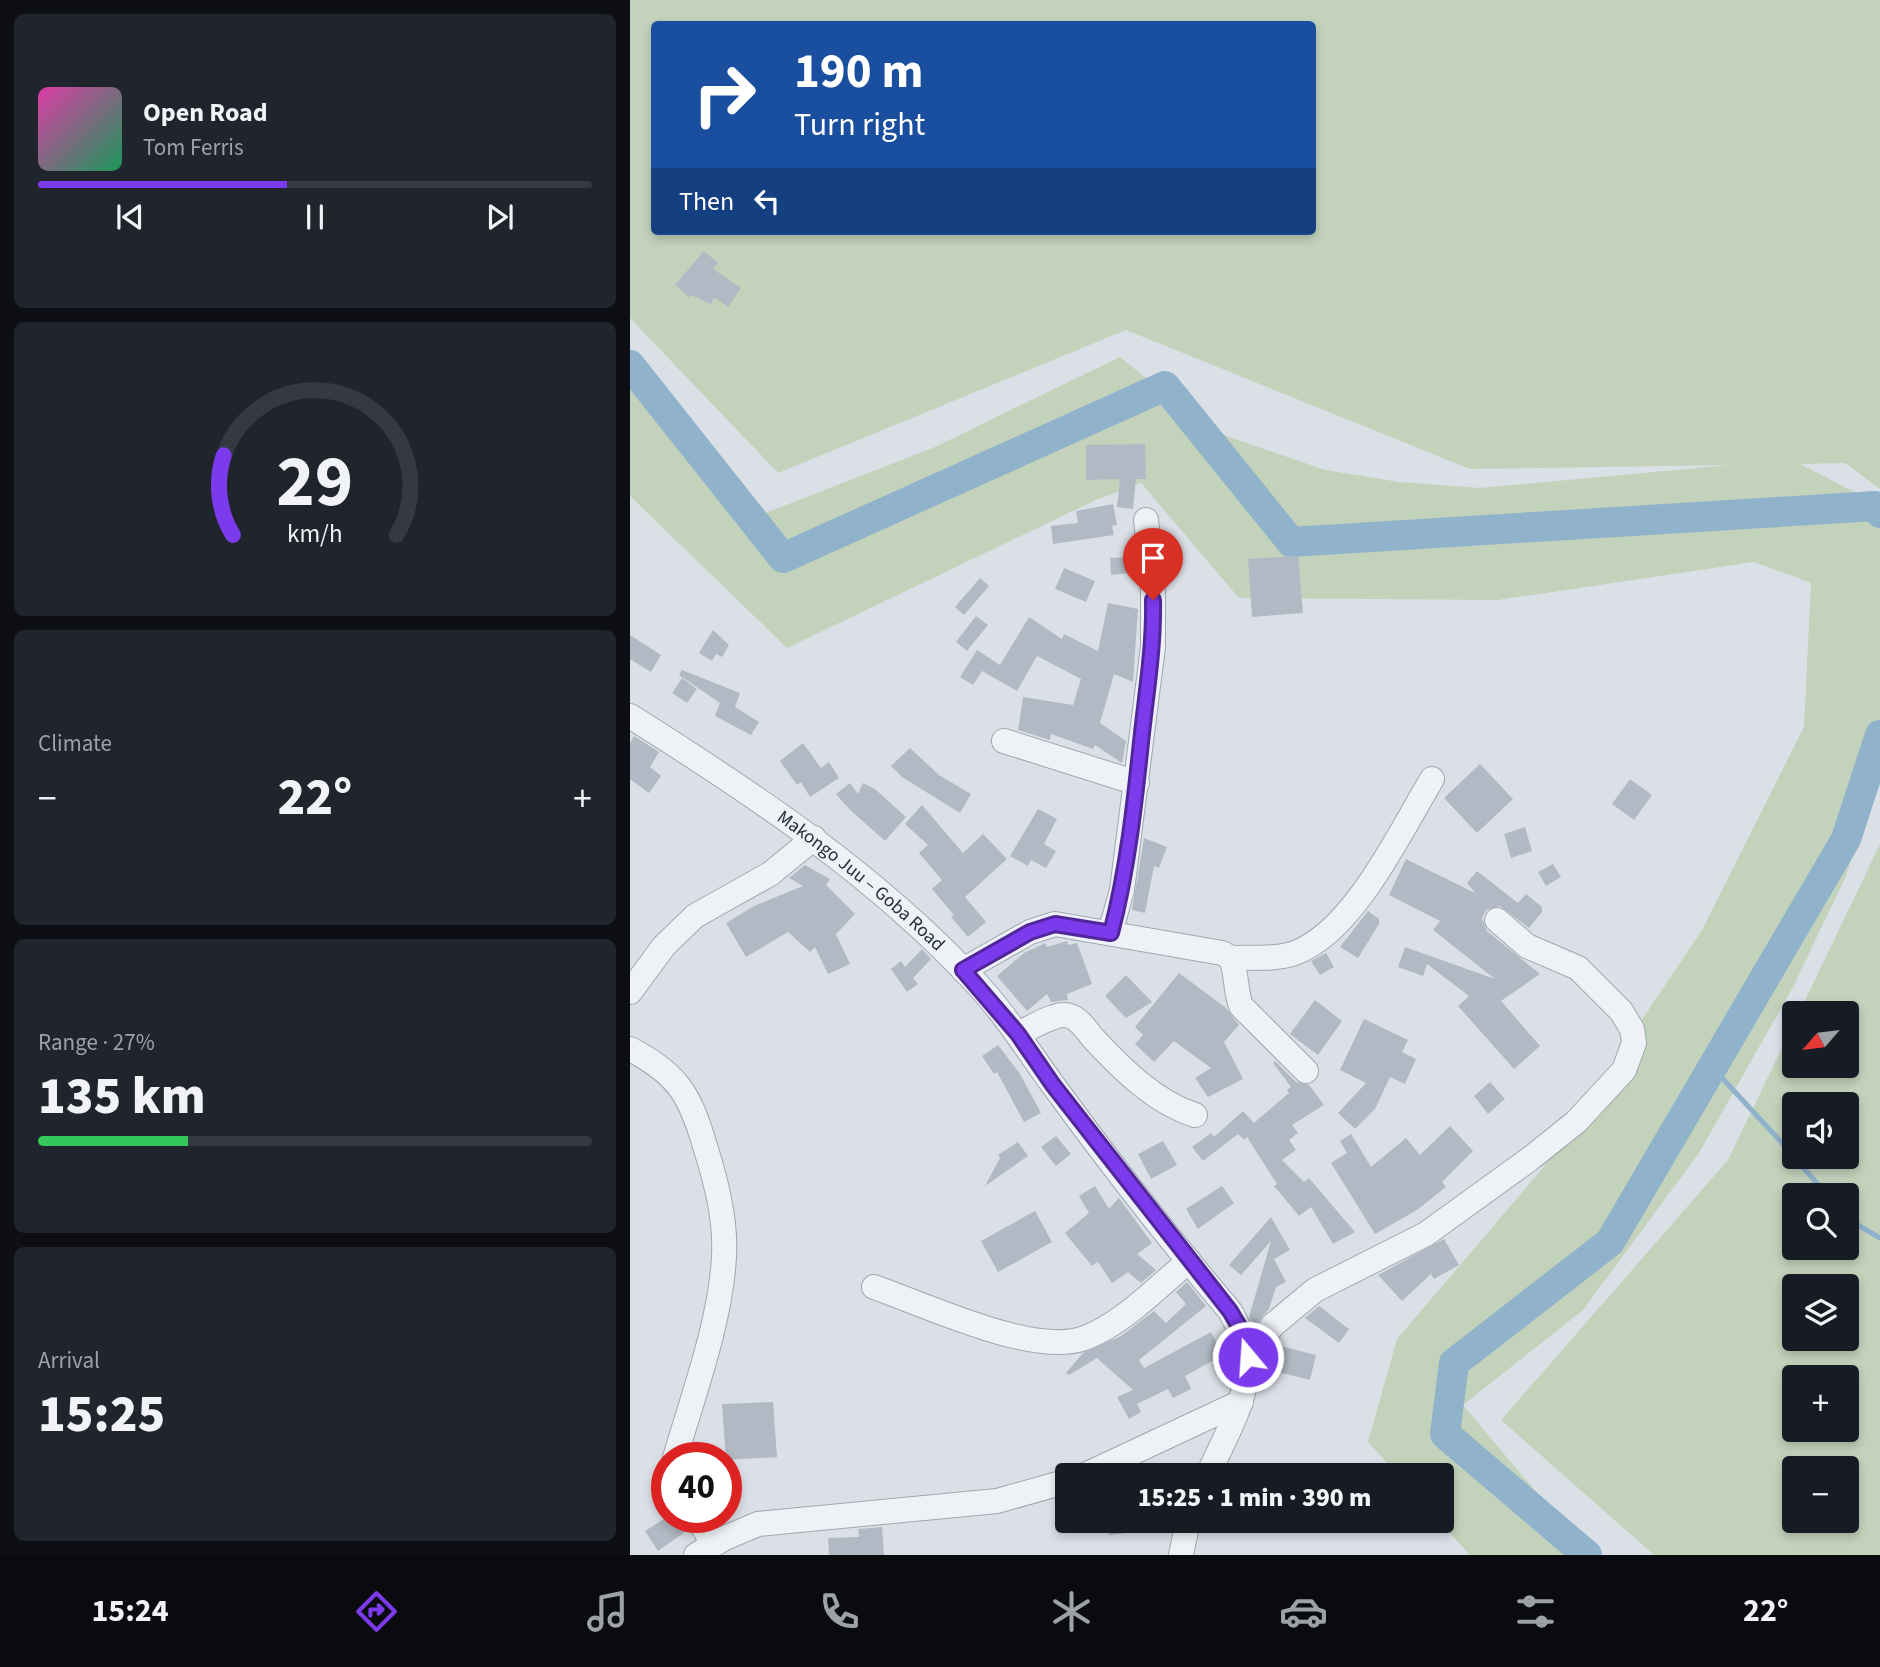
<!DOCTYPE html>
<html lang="en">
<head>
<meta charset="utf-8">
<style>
  body { margin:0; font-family:"Source Sans 3",sans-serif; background:#20242c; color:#f1f3f6; height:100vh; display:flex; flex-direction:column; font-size:26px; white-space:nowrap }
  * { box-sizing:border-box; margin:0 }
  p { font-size:23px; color:#9ea1a6 }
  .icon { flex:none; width:38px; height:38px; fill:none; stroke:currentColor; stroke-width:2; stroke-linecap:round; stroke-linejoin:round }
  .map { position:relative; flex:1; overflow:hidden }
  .side { display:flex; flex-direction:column; gap:14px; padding:14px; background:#0d0f14; width:630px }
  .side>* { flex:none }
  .hud { position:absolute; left:21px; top:21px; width:665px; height:214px; border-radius:7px; box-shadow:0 4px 10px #0003; background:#1a4fa0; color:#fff; overflow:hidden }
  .needle { width:46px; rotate:242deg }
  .fabs { position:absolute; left:1152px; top:1001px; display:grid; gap:14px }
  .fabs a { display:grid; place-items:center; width:77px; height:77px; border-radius:7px; background:#171b24; box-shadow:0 4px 10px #0003; font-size:35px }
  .speed { position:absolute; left:21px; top:1442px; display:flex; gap:14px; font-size:35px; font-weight:700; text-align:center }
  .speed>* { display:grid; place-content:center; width:91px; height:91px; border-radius:50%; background:#171b24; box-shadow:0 4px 10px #0003; line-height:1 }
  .speed .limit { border:10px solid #d22; background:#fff; color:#111 }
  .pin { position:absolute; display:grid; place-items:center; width:60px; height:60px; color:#fff; margin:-72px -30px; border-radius:50% 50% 50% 0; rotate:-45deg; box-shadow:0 0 7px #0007 }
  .pin .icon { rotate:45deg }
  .me { position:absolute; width:77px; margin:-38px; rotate:342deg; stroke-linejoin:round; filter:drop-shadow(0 0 5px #0008) }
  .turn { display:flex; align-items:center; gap:24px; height:147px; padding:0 28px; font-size:32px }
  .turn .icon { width:91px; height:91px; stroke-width:2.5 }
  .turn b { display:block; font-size:49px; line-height:60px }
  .then { display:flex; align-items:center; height:66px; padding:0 28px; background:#0003; gap:14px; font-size:26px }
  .big { font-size:52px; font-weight:800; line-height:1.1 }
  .side .widget { flex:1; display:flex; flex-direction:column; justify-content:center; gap:10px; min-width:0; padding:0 24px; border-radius:10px; background:#20242c }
  .side .dial { align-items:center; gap:0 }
  .dial svg { height:182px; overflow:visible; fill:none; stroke:#363941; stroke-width:7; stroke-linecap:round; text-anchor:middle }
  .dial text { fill:#f1f3f6; stroke:none }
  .song { display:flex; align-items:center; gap:21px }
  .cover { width:84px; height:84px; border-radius:10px; background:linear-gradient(135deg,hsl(320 70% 55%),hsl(150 70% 35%)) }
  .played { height:7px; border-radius:4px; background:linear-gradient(90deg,#7c3aed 45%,#363941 45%) }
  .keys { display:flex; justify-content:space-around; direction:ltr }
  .heat { display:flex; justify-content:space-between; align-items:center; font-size:38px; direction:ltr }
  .charge { height:10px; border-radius:5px; background:linear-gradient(90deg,#34c759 27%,#363941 0) }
  .trip { position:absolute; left:425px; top:1463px; width:399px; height:70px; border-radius:7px; background:#171b24; box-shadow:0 4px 10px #0003; font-weight:800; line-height:70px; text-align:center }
  .tab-bar { display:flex; height:112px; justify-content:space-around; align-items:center; background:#090b0e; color:#9ea1a6 }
  .tab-bar .icon { width:49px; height:49px }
  .tab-bar .on { color:#7c3aed }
  .tab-bar b { font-size:32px; color:#f1f3f6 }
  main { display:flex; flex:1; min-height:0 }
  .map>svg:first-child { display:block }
  .green { fill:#c2d2bb; fill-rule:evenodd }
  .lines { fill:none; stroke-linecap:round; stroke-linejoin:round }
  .stream { stroke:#91b2cb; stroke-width:5 }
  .river { stroke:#91b2cb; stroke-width:30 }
  .building { fill:#b1bac4 }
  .minor-casing { stroke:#a0a7b1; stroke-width:26 }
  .minor { stroke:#eef1f5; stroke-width:24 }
  .route-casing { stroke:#51269a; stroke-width:18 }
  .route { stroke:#7c3aed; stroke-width:12 }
  .labels { text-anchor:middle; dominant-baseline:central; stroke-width:5; stroke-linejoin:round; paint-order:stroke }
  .street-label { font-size:19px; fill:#232f3e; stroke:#eaeff5 }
</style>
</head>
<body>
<main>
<section class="side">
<div class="widget">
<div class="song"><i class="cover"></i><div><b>Open Road</b><p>Tom Ferris</p></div></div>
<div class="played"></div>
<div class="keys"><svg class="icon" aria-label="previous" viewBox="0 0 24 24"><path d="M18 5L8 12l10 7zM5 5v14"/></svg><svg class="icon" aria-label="pause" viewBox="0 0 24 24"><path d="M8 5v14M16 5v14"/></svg><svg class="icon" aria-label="next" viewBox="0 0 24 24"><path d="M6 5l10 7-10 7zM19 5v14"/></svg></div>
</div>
<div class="widget dial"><svg viewBox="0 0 100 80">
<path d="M14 69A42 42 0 1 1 86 69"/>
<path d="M14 69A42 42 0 0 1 10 34" stroke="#7c3aed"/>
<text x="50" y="56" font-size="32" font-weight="700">29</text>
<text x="50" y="72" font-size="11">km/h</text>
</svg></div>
<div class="widget"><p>Climate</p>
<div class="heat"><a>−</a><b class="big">22°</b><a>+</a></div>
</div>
<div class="widget"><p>Range · 27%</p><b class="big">135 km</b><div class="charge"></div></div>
<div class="widget"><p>Arrival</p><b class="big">15:25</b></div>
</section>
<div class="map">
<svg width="1250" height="1555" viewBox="0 0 1250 1555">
  <rect width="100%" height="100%" fill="#dbe0e7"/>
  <g class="green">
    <path d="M0 0H1250V489L1215 463 1170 464 1244 502 1250 516V770L1216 876 1163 987 1069 1153 953 1310 833 1405 959 1555H840L809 1521H812V1475H768L738 1442 767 1339 912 1169 1072 930 1174 727 1181 583 1124 562 868 600 609 598 511 483 468 499 157 648 0 496V353L133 514 305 447 490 357 582 431 695 470 769 482 850 488 1099 465 840 469 496 330 148 473 0 318ZM24 24H682V231H24Z"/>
    <path d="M1250 844V1555H1024L871 1420 1098 1160 1164 1023V1066H1216V1013H1169ZM1164 1104H1216V1157H1164ZM1164 1195H1216V1248H1164ZM1164 1286H1216V1339H1164ZM1164 1377H1216V1430H1164ZM1164 1468H1216V1521H1164Z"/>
  </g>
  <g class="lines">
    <g class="stream">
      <polyline points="1082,1067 1164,1156"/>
      <polyline points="1164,1157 1197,1195"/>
      <polyline points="1216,1218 1250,1238"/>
    </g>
    <g class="river">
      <polyline points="0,365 153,558 535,386 661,542 1245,506 1250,513"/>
      <polyline points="957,1555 815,1434 824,1363 980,1242 1216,839 1250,735"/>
    </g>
  </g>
  <g class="building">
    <polygon points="74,251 88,263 83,269 111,288 98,307 84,297 81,304 61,295 59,297 45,285"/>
    <polygon points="515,444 516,479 506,479 503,509 487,507 490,479 456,480 456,445"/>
    <polygon points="483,504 487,525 482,526 484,535 423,544 421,526 448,523 446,511"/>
    <polygon points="668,556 673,613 622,617 618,559"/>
    <polygon points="498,557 500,573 481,575 480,558"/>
    <polygon points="434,568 465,581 456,602 425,589"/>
    <polygon points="350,578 359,586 334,615 325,607"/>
    <polygon points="478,603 508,609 503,682 484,674 470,723 496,741 492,763 465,745 463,749 421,734 420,740 388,730 393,697 443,705 451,679 407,656 387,691 352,671 343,685 330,677 347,650 370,665 399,617 432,639 434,634 468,651"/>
    <polygon points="346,616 358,625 337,651 326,642"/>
    <polygon points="83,630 99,645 92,657 86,654 82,661 69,653"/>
    <polygon points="0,635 31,655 21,672 0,659"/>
    <polygon points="52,670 110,693 105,707 129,722 121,735 85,716 90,703 49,675"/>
    <polygon points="52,678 67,689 57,703 42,693"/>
    <polygon points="4,736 29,752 20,767 31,776 19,793 0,779 0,743"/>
    <polygon points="173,743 191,768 199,762 209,778 180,797 171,782 167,785 150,761"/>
    <polygon points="280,748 309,775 341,794 330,813 272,777 261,766"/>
    <polygon points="850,764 883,799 847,833 814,798"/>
    <polygon points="1000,779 1022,795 1004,820 982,804"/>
    <polygon points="220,783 228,794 233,783 245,789 276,817 255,841 219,809 206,794"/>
    <polygon points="292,805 333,853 353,834 377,859 335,897 356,922 338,937 321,917 324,915 302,889 312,880 289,853 298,845 275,824"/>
    <polygon points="408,809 427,819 414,844 426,851 416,868 401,860 398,866 380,856"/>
    <polygon points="895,827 902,851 881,858 874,834"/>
    <polygon points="514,838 537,847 529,868 524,866 515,913 502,910"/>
    <polygon points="776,859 845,893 837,883 847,871 888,903 896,894 912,907 912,912 899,928 870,906 856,910 852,918 857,931 910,974 871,1001 910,1046 884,1069 828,1006 839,996 797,964 793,976 768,967 775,947 865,979 803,930 810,921 759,895"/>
    <polygon points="923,864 931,877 916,886 908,872"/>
    <polygon points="175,865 200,879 196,885 225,914 206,934 220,964 198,974 185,947 180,952 158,932 116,957 96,923 124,906 173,886 159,878"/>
    <polygon points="738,911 749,919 749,924 728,958 710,947"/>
    <polygon points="437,941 438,945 447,943 462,984 437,994 438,1000 421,1002 417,994 397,1011 367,976 394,953 415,943 417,947"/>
    <polygon points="292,949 301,959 283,978 288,984 277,992 261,969 271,961 275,967"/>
    <polygon points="696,953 704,967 690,975 681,961"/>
    <polygon points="549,973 596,1008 609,1025 594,1042 613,1079 578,1097 565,1078 581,1068 544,1041 524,1062 505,1044 513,1035 505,1027"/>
    <polygon points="496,975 522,1002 496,1018 475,996"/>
    <polygon points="685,1000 712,1021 688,1055 660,1034"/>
    <polygon points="734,1019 778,1040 772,1052 786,1059 775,1084 760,1077 745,1109 725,1129 708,1113 736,1083 710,1070"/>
    <polygon points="368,1045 390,1074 411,1113 394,1122 367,1072 364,1074 352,1056"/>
    <polygon points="645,1061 666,1082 679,1085 694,1105 662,1125 668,1133 659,1140 666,1150 652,1160 674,1182 679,1178 725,1232 703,1244 681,1207 669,1216 644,1186 647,1184 617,1137 614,1140 608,1134 573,1161 562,1147 581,1133 584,1137 613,1111 624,1123 659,1093 657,1090 661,1087 643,1063"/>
    <polygon points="860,1082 875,1099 858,1114 844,1096"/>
    <polygon points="820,1126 843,1151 812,1182 816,1187 787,1210 745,1234 701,1163 717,1153 710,1141 721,1134 741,1167 776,1138 790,1155"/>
    <polygon points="426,1136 441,1154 426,1166 411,1147"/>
    <polygon points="533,1141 547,1165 521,1179 508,1154"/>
    <polygon points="388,1142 398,1156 355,1186 370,1158 368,1155"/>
    <polygon points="465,1186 479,1209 489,1198 522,1243 507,1254 526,1270 511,1283 498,1272 482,1283 468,1262 462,1266 435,1233 459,1213 449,1196"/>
    <polygon points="592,1186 604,1203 568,1229 556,1209"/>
    <polygon points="405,1211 422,1242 368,1272 351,1241"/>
    <polygon points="641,1217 660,1250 644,1259 656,1282 646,1287 639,1309 624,1326 619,1317 641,1241 611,1275 599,1265"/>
    <polygon points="814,1239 829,1265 804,1279 801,1274 772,1301 748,1275"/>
    <polygon points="557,1282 576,1306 509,1360 514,1368 581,1332 593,1355 555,1376 561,1389 543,1398 538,1389 507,1404 511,1412 499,1419 487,1397 503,1390 467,1358 439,1375 436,1373 453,1353 491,1336 524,1311 536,1323 556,1304 546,1292"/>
    <polygon points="689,1306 719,1329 709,1343 675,1318"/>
    <polygon points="646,1345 686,1355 680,1380 640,1370"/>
    <polygon points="143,1402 147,1457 96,1460 92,1404"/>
    <polygon points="37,1517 53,1517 58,1530 28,1551 15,1531"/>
    <polygon points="477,1521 524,1521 524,1530 479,1535"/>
    <polygon points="252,1527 254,1555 199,1555 198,1538 229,1537 228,1529"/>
  </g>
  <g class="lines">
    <g class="minor-casing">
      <g id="minor">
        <path id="s1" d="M0 716C125 795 246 875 347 984 376 1015 398 1051 423 1085 479 1162 538 1238 600 1311 637 1373 604 1416 578 1475"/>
        <polyline points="374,741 507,783"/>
        <polyline points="480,933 492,890 523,647 523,581 516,520"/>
        <path d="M601 958C622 957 645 960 665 953 724 931 770 832 802 779"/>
        <path d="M333 970 400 932 425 924 592 953 601 958C607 973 605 990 611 1006L676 1071"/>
        <polyline points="0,992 34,946 65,916 140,874 184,838"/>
        <path d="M388 1034C401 1028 419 1016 433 1015 446 1014 455 1028 462 1037 491 1068 524 1102 565 1115"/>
        <path d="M0 1049C48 1074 60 1095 75 1146 86 1181 96 1219 94 1256 91 1321 63 1395 45 1458"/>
        <path d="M244 1287C296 1305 404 1357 455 1338 494 1323 527 1287 559 1261"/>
        <polyline points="618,1357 643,1325 685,1290 796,1234 901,1158 946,1122 994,1070 1004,1043 1002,1029 991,1011 948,968 897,946 867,920"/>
        <polyline points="455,1475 611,1402"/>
        <polyline points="68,1517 83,1545"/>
        <polyline points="66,1555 95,1538 128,1524 367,1501 438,1481"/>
        <polyline points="551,1555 558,1521"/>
      </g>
    </g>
    <use href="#minor" class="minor"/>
  </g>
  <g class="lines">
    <g class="route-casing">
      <path id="route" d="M523 600C524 645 517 688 512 733 505 800 498 868 481 933L425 924 400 932 333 970 388 1034 423 1085 600 1311 613 1333 618 1357"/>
    </g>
    <use href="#route" class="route"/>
  </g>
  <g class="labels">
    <g class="street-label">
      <text stroke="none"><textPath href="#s1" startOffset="284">Makongo Juu – Goba Road</textPath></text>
    </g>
  </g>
</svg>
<div class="fabs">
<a><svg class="needle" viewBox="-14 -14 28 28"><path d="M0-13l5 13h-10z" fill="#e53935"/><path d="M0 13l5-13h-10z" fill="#9ea1a6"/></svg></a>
<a><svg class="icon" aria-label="sound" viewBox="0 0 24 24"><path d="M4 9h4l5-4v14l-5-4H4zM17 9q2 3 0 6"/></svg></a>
<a><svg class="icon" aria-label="search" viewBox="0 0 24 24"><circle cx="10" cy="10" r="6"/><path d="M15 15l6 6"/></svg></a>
<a><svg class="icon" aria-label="layers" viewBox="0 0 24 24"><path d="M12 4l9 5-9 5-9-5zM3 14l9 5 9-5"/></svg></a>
<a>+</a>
<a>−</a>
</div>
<div class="speed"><div class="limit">40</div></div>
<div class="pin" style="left:523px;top:600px;background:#d93025"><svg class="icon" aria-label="arrive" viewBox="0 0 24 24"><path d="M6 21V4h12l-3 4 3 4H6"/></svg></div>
<svg class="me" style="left:618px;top:1357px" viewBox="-20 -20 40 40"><circle r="17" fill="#7c3aed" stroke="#fff" stroke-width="3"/><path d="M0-11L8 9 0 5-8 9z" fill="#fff"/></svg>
<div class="trip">15:25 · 1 min · 390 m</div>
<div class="hud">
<div class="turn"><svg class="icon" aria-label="right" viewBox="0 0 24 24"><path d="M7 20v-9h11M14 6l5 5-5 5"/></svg><div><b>190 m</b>Turn right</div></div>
<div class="then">Then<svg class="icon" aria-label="left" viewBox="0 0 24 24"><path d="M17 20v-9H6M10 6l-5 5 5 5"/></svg></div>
</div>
</div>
</main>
<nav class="tab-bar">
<b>15:24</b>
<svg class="icon on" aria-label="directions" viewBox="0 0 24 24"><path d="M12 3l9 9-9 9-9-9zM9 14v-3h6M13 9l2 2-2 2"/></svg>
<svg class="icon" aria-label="music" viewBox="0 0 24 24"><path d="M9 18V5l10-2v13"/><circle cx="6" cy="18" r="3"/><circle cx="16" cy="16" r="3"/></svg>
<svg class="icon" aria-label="phone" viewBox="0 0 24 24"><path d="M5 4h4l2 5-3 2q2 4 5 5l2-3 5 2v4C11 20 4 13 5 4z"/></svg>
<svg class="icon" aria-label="climate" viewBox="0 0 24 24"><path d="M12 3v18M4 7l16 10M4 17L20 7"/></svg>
<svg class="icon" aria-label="car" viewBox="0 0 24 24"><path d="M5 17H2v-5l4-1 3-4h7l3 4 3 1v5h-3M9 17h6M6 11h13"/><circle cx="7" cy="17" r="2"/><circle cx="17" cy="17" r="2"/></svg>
<svg class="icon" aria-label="filters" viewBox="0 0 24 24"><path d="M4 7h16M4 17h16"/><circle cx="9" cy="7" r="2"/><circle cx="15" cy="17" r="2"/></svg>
<b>22°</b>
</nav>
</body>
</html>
